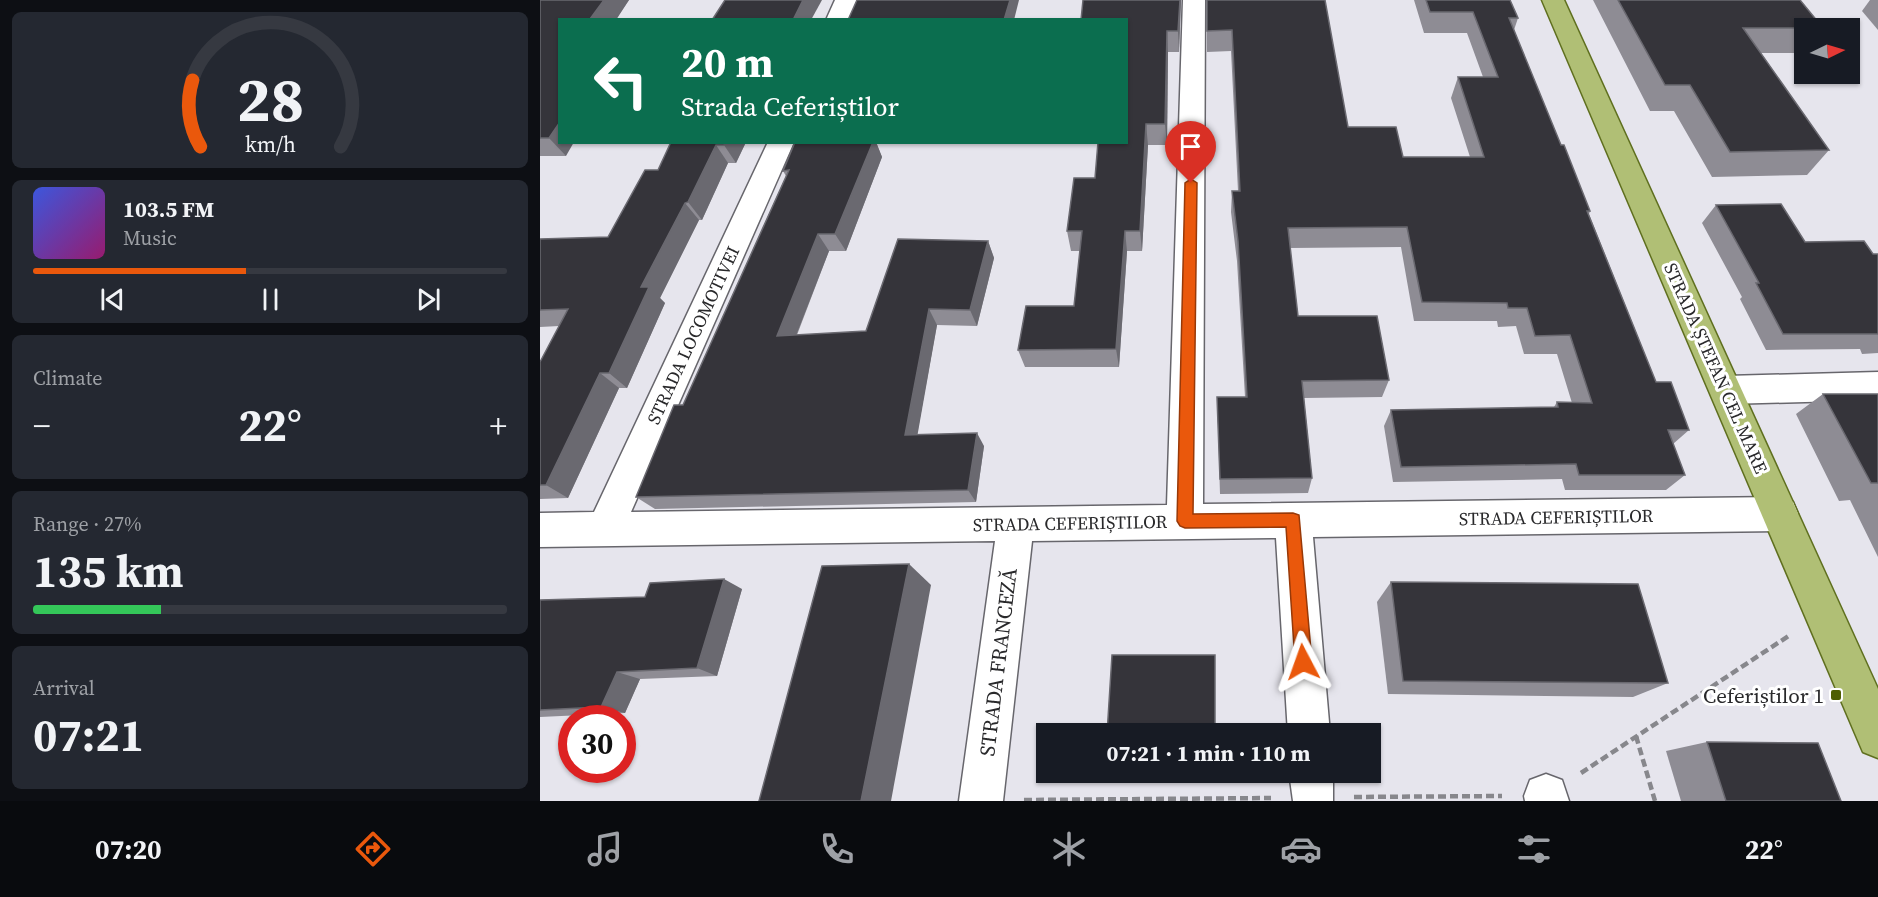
<!DOCTYPE html>
<html lang="en">
<head>
<meta charset="utf-8">
<style>
  body { margin:0; font-family:"Source Serif 4",serif; background:#242831; color:#f1f3f6; height:100vh; display:flex; flex-direction:column; font-size:22px; white-space:nowrap }
  * { box-sizing:border-box; margin:0 }
  p { font-size:20px; color:#9ea1a6 }
  .icon { flex:none; width:33px; height:33px; fill:none; stroke:currentColor; stroke-width:2; stroke-linecap:round; stroke-linejoin:round }
  .map { position:relative; flex:1; overflow:hidden }
  .side { display:flex; flex-direction:column; gap:12px; padding:12px; background:#0d0f14; width:540px }
  .side>* { flex:none }
  .hud { position:absolute; left:18px; top:18px; width:570px; height:126px; border-radius:0px; box-shadow:0 2px 4px #0004; background:#0b6e4f; color:#fff; overflow:hidden }
  .needle { width:39px; rotate:85deg }
  .tools { position:absolute; left:1254px; top:18px; display:grid; gap:12px }
  .tools a { display:grid; place-items:center; width:66px; height:66px; border-radius:0px; background:#171b24; box-shadow:0 2px 4px #0004; font-size:30px }
  .speed { position:absolute; left:18px; top:705px; display:flex; gap:12px; font-size:30px; font-weight:700; text-align:center }
  .speed>* { display:grid; place-content:center; width:78px; height:78px; border-radius:50%; background:#171b24; box-shadow:0 2px 4px #0004; line-height:1 }
  .speed .limit { border:9px solid #d22; background:#fff; color:#111 }
  .pin { position:absolute; display:grid; place-items:center; width:51px; height:51px; color:#fff; margin:-62px -26px; border-radius:50% 50% 50% 0; rotate:-45deg; box-shadow:0 0 6px #0007 }
  .pin .icon { rotate:45deg }
  .me { position:absolute; width:66px; margin:-33px; rotate:356deg; stroke-linejoin:round; filter:drop-shadow(0 0 4px #0008) }
  .turn { display:flex; align-items:center; gap:21px; height:126px; padding:0 24px; font-size:27px }
  .turn .icon { width:78px; height:78px; stroke-width:2.5 }
  .turn b { display:block; font-size:42px; line-height:51px }
  .big { font-size:45px; font-weight:700; line-height:1.1 }
  .side .tile { flex:1; display:flex; flex-direction:column; justify-content:center; gap:9px; min-width:0; padding:0 21px; border-radius:9px; background:#242831 }
  .side .dial { align-items:center; gap:0 }
  .dial svg { height:156px; overflow:visible; fill:none; stroke:#363941; stroke-width:7; stroke-linecap:round; text-anchor:middle }
  .dial text { fill:#f1f3f6; stroke:none }
  .song { display:flex; align-items:center; gap:18px }
  .cover { width:72px; height:72px; border-radius:9px; background:linear-gradient(135deg,hsl(230 70% 55%),hsl(320 70% 35%)) }
  .played { height:6px; border-radius:3px; background:linear-gradient(90deg,#ea580c 45%,#363941 45%) }
  .keys { display:flex; justify-content:space-around; direction:ltr }
  .heat { display:flex; justify-content:space-between; align-items:center; font-size:33px; direction:ltr }
  .charge { height:9px; border-radius:4px; background:linear-gradient(90deg,#34c759 27%,#363941 0) }
  .trip { position:absolute; left:496px; top:723px; width:345px; height:60px; border-radius:0px; background:#171b24; box-shadow:0 2px 4px #0004; font-weight:700; line-height:60px; text-align:center }
  .dock { display:flex; height:96px; justify-content:space-around; align-items:center; background:#090b0e; color:#9ea1a6 }
  .dock .icon { width:42px; height:42px }
  .dock .active { color:#ea580c }
  .dock b { font-size:27px; color:#f1f3f6 }
  main { display:flex; flex:1; min-height:0 }
  .map>svg:first-child { display:block }
  .lines { fill:none; stroke-linecap:round; stroke-linejoin:round }
  .minor-casing { stroke:#67666c; stroke-width:3 }
  .major-casing { stroke:#5f6f1f; stroke-width:3 }
  .path { stroke:#87878c; stroke-width:4.5; stroke-dasharray:8 4; stroke-linecap:butt }
  .minor { fill:#fff; fill-rule:evenodd }
  .major { fill:#b0bf75; fill-rule:evenodd }
  .wall { fill:#8e8c94 }
  .shaded-wall { fill:#6a6970 }
  .building { fill:#35343a; stroke:#6a6970; stroke-width:1.5 }
  .route { fill:#ea580c; stroke:#983908; stroke-width:1.5 }
  .poi-dot { fill:#4d5e02; stroke:#fff; stroke-width:2 }
  .labels { text-anchor:middle; dominant-baseline:central; stroke-width:6; stroke-linejoin:round; paint-order:stroke }
  .street-label { font-size:18px; fill:#29292b; stroke:#fff }
  .near-street-label { font-size:21px; fill:#29292b; stroke:#fff }
  .near-poi-label { font-size:21px; fill:#29292b; stroke:#fff; text-anchor:end }
</style>
</head>
<body>
<main>
<section class="side">
<div class="tile dial"><svg viewBox="0 0 100 80">
<path d="M14 69A42 42 0 1 1 86 69"/>
<path d="M14 69A42 42 0 0 1 10 35" stroke="#ea580c"/>
<text x="50" y="56" font-size="32" font-weight="700">28</text>
<text x="50" y="72" font-size="11">km/h</text>
</svg></div>
<div class="tile">
<div class="song"><i class="cover"></i><div><b>103.5 FM</b><p>Music</p></div></div>
<div class="played"></div>
<div class="keys"><svg class="icon" aria-label="previous" viewBox="0 0 24 24"><path d="M18 5L8 12l10 7zM5 5v14"/></svg><svg class="icon" aria-label="pause" viewBox="0 0 24 24"><path d="M8 5v14M16 5v14"/></svg><svg class="icon" aria-label="next" viewBox="0 0 24 24"><path d="M6 5l10 7-10 7zM19 5v14"/></svg></div>
</div>
<div class="tile"><p>Climate</p>
<div class="heat"><a>−</a><b class="big">22°</b><a>+</a></div>
</div>
<div class="tile"><p>Range · 27%</p><b class="big">135 km</b><div class="charge"></div></div>
<div class="tile"><p>Arrival</p><b class="big">07:21</b></div>
</section>
<div class="map">
<svg width="1338" height="801" viewBox="0 0 1338 801">
  <rect width="100%" height="100%" fill="#e6e5ed"/>
  <g class="lines">
    <g class="minor-casing">
      <g id="minor">
        <polygon points="295,0 317,0 308,20 286,20"/>
        <polygon points="643,0 665,0 663,504 1240,497 1253,502 1258,514 1253,526 1240,531 773,537 790,734 748,734 736,538 492,541 463,801 419,801 455,541 0,547 0,513 54,512 228,142 254,142 91,512 627,505"/>
        <polygon points="1338,372 1338,400 1186,404 1174,400 1170,390 1174,380 1186,376"/>
        <polygon points="749,772 793,772 793,801 753,801"/>
        <polygon points="1006,774 1022,780 1029,801 985,801 984,796 990,780"/>
      </g>
    </g>
    <g class="major-casing">
      <polygon id="major" points="1002,0 1024,0 1338,689 1338,758 1323,752"/>
    </g>
    <g class="path">
      <polyline points="1096,736 1115,801"/>
      <polyline points="1041,773 1250,635"/>
      <polyline points="814,797 962,796"/>
      <polyline points="484,800 731,798"/>
    </g>
    <use href="#minor" class="minor"/>
    <use href="#major" class="major"/>
  </g>
  <g class="wall">
    <polygon points="0,0 89,0 76,19 96,20 20,20 26,156 0,156"/>
    <polygon points="543,0 641,0 639,52 628,52 627,145 608,145 602,251 587,251 579,367 485,367 478,350 534,306 540,251 531,251 527,231 555,178 586,142"/>
    <polygon points="667,0 808,127 863,157 930,157 911,98 918,77 943,77 927,33 884,33 874,0 970,0 978,18 974,30 1021,145 1050,211 1049,214 1116,382 1149,430 1133,444 1145,475 1126,490 1025,490 1022,479 853,482 844,426 851,410 1014,407 1017,402 1032,403 1017,354 984,354 976,326 958,327 957,321 874,321 861,247 750,248 758,316 849,380 842,397 764,398 772,478 768,493 680,494 677,397 705,397 697,261 691,212 692,191 698,191 691,51 667,52"/>
    <polygon points="1053,0 1260,0 1283,28 1264,28 1264,53 1221,53 1289,150 1267,175 1172,177 1134,111 1110,111"/>
    <polygon points="1330,0 1338,0 1338,30 1322,11"/>
    <polygon points="131,142 206,142 196,163 188,163 162,220 159,220 120,298 125,303 87,388 79,388 28,498 0,499 0,362 19,326 0,327 0,239 68,237 118,170"/>
    <polygon points="255,142 336,142 342,157 306,251 289,251 257,335 326,331 448,241 454,258 437,326 397,325 377,434 444,446 436,502 115,509 96,497 143,405 246,176 243,171"/>
    <polygon points="1176,205 1265,242 1333,254 1338,254 1338,353 1322,354 1320,349 1226,350 1200,299 1202,297 1162,223"/>
    <polygon points="1283,394 1338,394 1338,557 1310,500 1299,501 1256,414"/>
    <polygon points="851,582 1128,683 1093,697 848,694 837,602"/>
    <polygon points="202,589 177,676 100,679 85,713 0,717 0,600 105,597"/>
    <polygon points="1167,742 1301,801 1141,801 1126,751"/>
  </g>
  <g class="shaded-wall">
    <polygon points="64,0 89,0 76,20 50,19"/>
    <polygon points="263,0 282,0 271,20 253,20"/>
    <polygon points="470,0 479,0 474,20 464,20"/>
    <polygon points="640,0 641,0 639,52 638,31"/>
    <polygon points="627,31 628,52 627,145 625,124"/>
    <polygon points="20,122 20,142 34,142 26,156 9,138"/>
    <polygon points="606,124 608,145 602,251 600,231"/>
    <polygon points="185,142 206,142 196,163 184,145"/>
    <polygon points="333,142 336,142 342,157 306,251 295,234"/>
    <polygon points="176,145 188,163 162,220 148,202"/>
    <polygon points="145,203 159,220 120,298 125,303 87,388 69,373 101,287"/>
    <polygon points="585,231 587,251 579,367 576,349"/>
    <polygon points="278,234 289,251 250,351 237,336"/>
    <polygon points="448,241 454,258 437,326 430,310"/>
    <polygon points="389,309 397,325 375,449 365,435"/>
    <polygon points="60,373 79,388 28,498 6,485"/>
    <polygon points="437,433 444,446 436,502 428,490"/>
    <polygon points="369,564 391,585 351,801 321,801"/>
    <polygon points="184,579 202,589 177,676 157,668"/>
    <polygon points="77,672 100,679 85,713 61,707"/>
  </g>
  <g class="building">
    <polygon points="0,0 64,0 50,19 96,19 20,20 20,122 9,138 0,138"/>
    <polygon points="185,0 263,0 253,20 172,20"/>
    <polygon points="317,0 470,0 464,20 308,20"/>
    <polygon points="543,0 640,0 638,31 627,31 625,124 606,124 600,231 585,231 576,349 478,350 486,306 534,306 542,231 527,231 534,178 555,178 558,142 586,142 586,20 541,20"/>
    <polygon points="667,0 785,0 808,127 856,127 863,157 944,157 918,77 958,77 933,12 890,12 886,0 970,0 978,18 969,18 1021,145 1024,145 1050,211 1047,211 1116,382 1131,382 1149,430 1128,430 1145,475 1039,475 1036,464 861,467 851,410 1018,407 1017,402 1052,403 1030,335 995,336 987,308 968,308 967,303 882,302 867,227 748,228 758,316 837,316 849,380 762,381 772,478 680,479 677,397 707,397 698,241 692,191 700,191 692,30 667,31"/>
    <polygon points="1078,0 1260,0 1283,28 1203,28 1289,150 1190,152 1150,85 1125,85"/>
    <polygon points="131,142 185,142 184,145 176,145 148,202 145,203 101,287 109,287 69,373 60,373 6,485 0,485 0,362 28,309 0,310 0,239 68,237 105,170 118,170"/>
    <polygon points="255,142 333,142 295,234 278,234 237,336 326,331 358,239 448,241 430,310 389,309 365,435 437,433 428,490 96,497 134,405 143,405 249,170 243,171"/>
    <polygon points="1241,204 1265,242 1324,241 1333,254 1338,254 1338,334 1243,334 1216,283 1219,283 1176,205"/>
    <polygon points="1283,394 1338,394 1338,483 1331,483"/>
    <polygon points="369,564 321,801 219,801 282,566"/>
    <polygon points="184,579 157,668 77,672 61,707 0,710 0,600 105,597 110,583"/>
    <polygon points="851,582 1098,584 1128,683 863,681"/>
    <polygon points="572,655 675,655 675,734 567,734"/>
    <polygon points="1167,742 1278,743 1301,801 1186,801"/>
  </g>
  <polygon class="route" points="651,179 657,183 653,514 753,513 759,515 772,662 769,668 763,671 757,668 755,662 746,527 645,528 640,526 637,521 645,183"/>
  <rect class="poi-dot" x="1290" y="689" width="12" height="12" rx="3"/>
  <g class="labels">
    <g class="street-label">
      <text transform="translate(153 335) rotate(-65)">STRADA LOCOMOTIVEI</text>
      <text transform="translate(1176 368) rotate(66)">STRADA ȘTEFAN CEL MARE</text>
      <text transform="translate(1016 517) rotate(-1)">STRADA CEFERIȘTILOR</text>
      <text transform="translate(530 523) rotate(-1)">STRADA CEFERIȘTILOR</text>
    </g>
    <g class="near-street-label">
      <text transform="translate(458 662) rotate(-83)">STRADA FRANCEZĂ</text>
    </g>
    <g class="near-poi-label">
      <text x="1284" y="695">Ceferiștilor 1</text>
    </g>
  </g>
</svg>
<div class="tools">
<a><svg class="needle" viewBox="-14 -14 28 28"><path d="M0-13l5 13h-10z" fill="#e53935"/><path d="M0 13l5-13h-10z" fill="#9ea1a6"/></svg></a>
</div>
<div class="speed"><div class="limit">30</div></div>
<div class="pin" style="left:651px;top:183px;background:#d93025"><svg class="icon" aria-label="arrive" viewBox="0 0 24 24"><path d="M6 21V4h12l-3 4 3 4H6"/></svg></div>
<svg class="me" style="left:763px;top:662px" viewBox="-20 -20 40 40"><path d="M0-17L14 15 0 8-14 15z" fill="#ea580c" stroke="#fff" stroke-width="4"/></svg>
<div class="trip">07:21 · 1 min · 110 m</div>
<div class="hud">
<div class="turn"><svg class="icon" aria-label="left" viewBox="0 0 24 24"><path d="M17 20v-9H6M10 6l-5 5 5 5"/></svg><div><b>20 m</b>Strada Ceferiștilor</div></div>
</div>
</div>
</main>
<nav class="dock">
<b>07:20</b>
<svg class="icon active" aria-label="directions" viewBox="0 0 24 24"><path d="M12 3l9 9-9 9-9-9zM9 14v-3h6M13 9l2 2-2 2"/></svg>
<svg class="icon" aria-label="music" viewBox="0 0 24 24"><path d="M9 18V5l10-2v13"/><circle cx="6" cy="18" r="3"/><circle cx="16" cy="16" r="3"/></svg>
<svg class="icon" aria-label="phone" viewBox="0 0 24 24"><path d="M5 4h4l2 5-3 2q2 4 5 5l2-3 5 2v4C11 20 4 13 5 4z"/></svg>
<svg class="icon" aria-label="climate" viewBox="0 0 24 24"><path d="M12 3v18M4 7l16 10M4 17L20 7"/></svg>
<svg class="icon" aria-label="car" viewBox="0 0 24 24"><path d="M5 17H2v-5l4-1 3-4h7l3 4 3 1v5h-3M9 17h6M6 11h13"/><circle cx="7" cy="17" r="2"/><circle cx="17" cy="17" r="2"/></svg>
<svg class="icon" aria-label="filters" viewBox="0 0 24 24"><path d="M4 7h16M4 17h16"/><circle cx="9" cy="7" r="2"/><circle cx="15" cy="17" r="2"/></svg>
<b>22°</b>
</nav>
</body>
</html>
